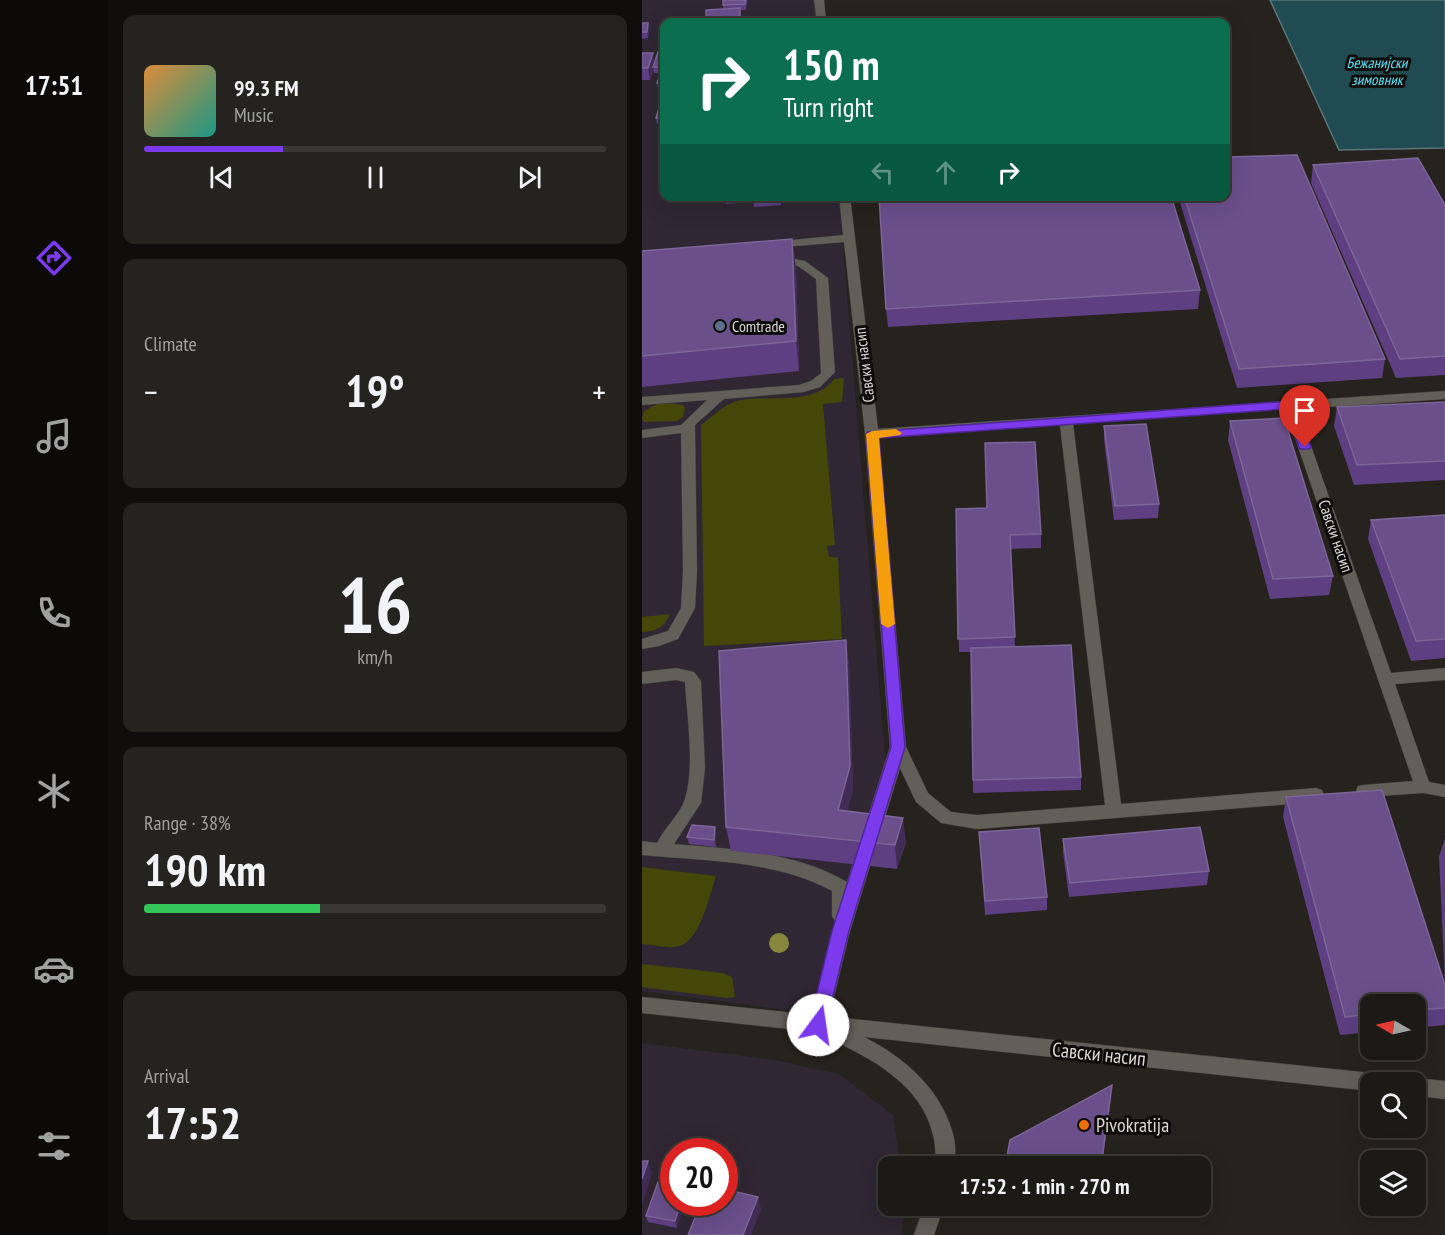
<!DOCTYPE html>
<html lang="en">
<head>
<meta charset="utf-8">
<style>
  body { margin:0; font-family:"PT Sans Narrow",sans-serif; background:#25231f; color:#f1f3f6; height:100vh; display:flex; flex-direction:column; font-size:22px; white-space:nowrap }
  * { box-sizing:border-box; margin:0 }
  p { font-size:20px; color:#a0a1a1 }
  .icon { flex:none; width:33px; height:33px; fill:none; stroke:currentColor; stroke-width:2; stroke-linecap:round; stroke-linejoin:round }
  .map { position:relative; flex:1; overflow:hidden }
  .side { display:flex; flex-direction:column; gap:15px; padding:15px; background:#0f0e0c; width:534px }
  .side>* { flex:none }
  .banner { position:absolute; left:18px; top:18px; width:570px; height:183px; border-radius:12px; box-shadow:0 6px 24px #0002,0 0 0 2px #3a3835; background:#0b6e4f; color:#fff; overflow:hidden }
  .needle { width:39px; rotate:279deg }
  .controls { position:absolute; left:718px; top:994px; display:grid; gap:12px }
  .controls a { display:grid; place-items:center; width:66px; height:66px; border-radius:12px; background:#1c1a16; box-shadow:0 6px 24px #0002,0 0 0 2px #3a3835; font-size:30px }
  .speed { position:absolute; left:18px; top:1138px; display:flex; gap:12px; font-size:30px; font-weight:700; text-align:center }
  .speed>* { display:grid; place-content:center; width:78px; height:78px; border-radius:50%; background:#1c1a16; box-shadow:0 6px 24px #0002,0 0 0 2px #3a3835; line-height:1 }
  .speed .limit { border:9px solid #d22; background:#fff; color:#111 }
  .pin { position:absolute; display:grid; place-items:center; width:51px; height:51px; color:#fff; margin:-62px -26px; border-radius:50% 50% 50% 0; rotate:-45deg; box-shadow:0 0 6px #0007 }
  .pin .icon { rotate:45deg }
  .me { position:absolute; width:66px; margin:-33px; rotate:14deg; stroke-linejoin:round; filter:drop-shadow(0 0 4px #0008) }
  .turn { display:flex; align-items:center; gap:21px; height:126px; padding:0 24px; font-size:27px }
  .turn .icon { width:78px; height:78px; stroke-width:2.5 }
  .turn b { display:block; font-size:42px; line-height:51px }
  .lanes { display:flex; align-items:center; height:57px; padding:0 24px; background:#0003; justify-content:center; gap:30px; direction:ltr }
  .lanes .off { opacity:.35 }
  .big { font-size:45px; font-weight:700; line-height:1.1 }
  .side .tile { flex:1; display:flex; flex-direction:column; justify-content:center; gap:9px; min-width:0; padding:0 21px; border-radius:12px; background:#25231f }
  .side .dial { align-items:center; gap:0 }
  .dial b { font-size:78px; line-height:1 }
  .song { display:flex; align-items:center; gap:18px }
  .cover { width:72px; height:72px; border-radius:9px; background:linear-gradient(135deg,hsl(30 70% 55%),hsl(170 70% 35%)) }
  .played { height:6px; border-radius:3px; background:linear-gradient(90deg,#7c3aed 30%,#3a3835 30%) }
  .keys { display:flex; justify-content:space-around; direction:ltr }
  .heat { display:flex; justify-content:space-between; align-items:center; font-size:33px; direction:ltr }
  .charge { height:9px; border-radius:4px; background:linear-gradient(90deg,#34c759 38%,#3a3835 0) }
  .trip { position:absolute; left:236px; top:1156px; width:333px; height:60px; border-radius:12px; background:#1c1a16; box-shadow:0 6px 24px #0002,0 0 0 2px #3a3835; font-weight:700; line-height:60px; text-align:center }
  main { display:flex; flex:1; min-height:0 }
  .dock { display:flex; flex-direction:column; width:108px; justify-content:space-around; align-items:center; background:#0b0a09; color:#a0a1a1 }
  .dock .icon { width:42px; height:42px }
  .dock .current { color:#7c3aed }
  .dock b { font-size:27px; color:#f1f3f6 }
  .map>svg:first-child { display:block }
  .commercial { fill:#302634; fill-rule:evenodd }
  .green { fill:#454607 }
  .water { fill:#214b52; stroke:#597679; stroke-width:1.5 }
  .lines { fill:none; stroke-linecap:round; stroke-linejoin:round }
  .service-casing { stroke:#403d38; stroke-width:1 }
  .minor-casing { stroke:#403d38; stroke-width:1 }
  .service { fill:#625e58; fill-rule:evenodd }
  .minor { fill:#625e58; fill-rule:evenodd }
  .tree { fill:#86873d }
  .wall { fill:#5d3f82 }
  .shaded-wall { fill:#412c56 }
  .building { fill:#6a4f8b; stroke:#7c6597; stroke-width:1.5 }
  .route { fill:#7c3aed; stroke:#51269a; stroke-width:1.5 }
  .slow { fill:#f59e0b }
  .service-dot { fill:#5c6f8a; stroke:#0e0c0a; stroke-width:2 }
  .food-dot { fill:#e8710a; stroke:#0e0c0a; stroke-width:2 }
  .labels { text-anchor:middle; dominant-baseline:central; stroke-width:6; stroke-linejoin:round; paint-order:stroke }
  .far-water-label { font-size:15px; font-style:italic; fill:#5be4f8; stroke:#0e0c0a }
  .poi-label { font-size:16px; fill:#dbd9d5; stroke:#0e0c0a; text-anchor:start }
  .street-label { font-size:16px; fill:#dbd9d5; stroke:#0e0c0a }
  .near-street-label { font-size:20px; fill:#dbd9d5; stroke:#0e0c0a }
  .near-poi-label { font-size:20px; fill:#dbd9d5; stroke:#0e0c0a; text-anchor:start }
</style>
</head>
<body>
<main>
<nav class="dock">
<b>17:51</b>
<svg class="icon current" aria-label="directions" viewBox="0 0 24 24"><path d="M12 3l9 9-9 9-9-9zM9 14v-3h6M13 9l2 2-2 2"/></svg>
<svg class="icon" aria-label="music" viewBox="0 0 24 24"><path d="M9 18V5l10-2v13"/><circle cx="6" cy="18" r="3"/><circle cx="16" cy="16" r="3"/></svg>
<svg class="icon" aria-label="phone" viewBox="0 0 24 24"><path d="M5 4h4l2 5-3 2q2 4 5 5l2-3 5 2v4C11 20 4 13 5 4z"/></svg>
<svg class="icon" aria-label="climate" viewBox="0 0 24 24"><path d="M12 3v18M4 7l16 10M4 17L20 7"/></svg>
<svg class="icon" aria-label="car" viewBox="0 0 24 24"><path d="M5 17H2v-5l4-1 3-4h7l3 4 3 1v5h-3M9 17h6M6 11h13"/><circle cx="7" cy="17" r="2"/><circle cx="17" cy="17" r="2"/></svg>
<svg class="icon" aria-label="filters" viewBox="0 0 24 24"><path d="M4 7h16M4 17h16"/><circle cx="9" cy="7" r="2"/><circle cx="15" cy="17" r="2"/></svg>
</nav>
<section class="side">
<div class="tile">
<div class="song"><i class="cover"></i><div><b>99.3 FM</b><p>Music</p></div></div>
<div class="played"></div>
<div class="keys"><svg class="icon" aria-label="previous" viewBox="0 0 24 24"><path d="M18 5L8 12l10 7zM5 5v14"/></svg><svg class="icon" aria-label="pause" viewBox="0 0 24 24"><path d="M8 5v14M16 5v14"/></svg><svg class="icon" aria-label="next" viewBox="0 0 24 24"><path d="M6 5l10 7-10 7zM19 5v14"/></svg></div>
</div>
<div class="tile"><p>Climate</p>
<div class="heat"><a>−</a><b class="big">19°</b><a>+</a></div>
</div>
<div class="tile dial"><b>16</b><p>km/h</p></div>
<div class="tile"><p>Range · 38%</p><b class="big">190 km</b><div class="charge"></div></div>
<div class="tile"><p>Arrival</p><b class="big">17:52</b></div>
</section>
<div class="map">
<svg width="803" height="1235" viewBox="0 0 803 1235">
  <rect width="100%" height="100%" fill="#26221d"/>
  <g class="commercial">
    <polygon points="0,0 181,0 183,22 22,22 22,196 197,197 247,805 199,931 192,1016 0,991"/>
    <path d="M0 1043 133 1060 197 1074 251 1115 259 1167H246V1206H263L259 1235H0ZM32 1152H82V1203H32Z"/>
  </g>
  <g class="green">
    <path d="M202 378 200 402 181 404 193 545 185 546 187 557H196L200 639 62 646 59 425C71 416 83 403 99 400 128 395 173 406 192 379Z"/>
    <polygon points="19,402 41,405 43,408 41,417 35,421 2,422 0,418 2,411"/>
    <path d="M28 614C23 627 13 632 0 632V617Z"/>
    <path d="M0 867 74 876C67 896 58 945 33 947 23 948 11 945 0 944Z"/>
    <polygon points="0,964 81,973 90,977 93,997 85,998 0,987"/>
  </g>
  <polygon class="water" points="628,0 803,0 803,148 697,150"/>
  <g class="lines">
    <g class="service-casing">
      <g id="service">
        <polygon points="172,0 182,0 184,22 175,22"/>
        <path d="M197 196H208L236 429 803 391V399L656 409 749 673 803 668V680L753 684 787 782 803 785V797L781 793 722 797 716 796 714 791 716 786 722 785 771 781 643 409 431 424 479 804 674 788 680 790 682 795 680 800 674 802 335 829 299 823 274 802 258 768 208 931 185 1025 183 1031 176 1033 169 1031 167 1025 193 921 190 916V891C134 860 62 861 0 855V841L15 843C22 828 39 813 43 799 53 766 45 717 43 682L34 680 0 684V672L34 668 52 672 59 681 63 768 59 803 32 844C89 849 155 852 205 882L248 747 223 434 202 242 130 248 124 245 130 242 201 235ZM418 425 463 805 335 815 309 812 286 793 264 747 237 438Z"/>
        <polygon points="135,256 163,261 186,278 193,372 178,387 162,392 82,399 53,425 55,571 53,608 36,639 17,646 0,649 0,639 26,631 39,608 41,571 39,433 0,438 0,430 39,425 65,400 0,405 0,397 157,385 169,381 179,373 174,279 156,266 131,262 129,260"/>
      </g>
    </g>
    <g class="minor-casing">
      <g id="minor">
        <path d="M0 997 739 1074 746 1077 749 1083H729V1091L222 1037C262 1057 299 1089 311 1134 314 1145 313 1156 314 1167H294C293 1156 294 1145 291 1135 280 1085 228 1057 185 1038L183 1033 0 1013Z"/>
        <polygon points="774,1078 803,1081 803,1099 774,1096 774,1083 766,1083"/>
        <polygon points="282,1206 302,1206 292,1235 272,1235"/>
      </g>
    </g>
    <use href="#service" class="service"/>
    <use href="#minor" class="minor"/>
  </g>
  <circle class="tree" cx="137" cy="943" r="10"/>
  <g class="wall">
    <polygon points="81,0 105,0 104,10 98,10 99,22 64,22 81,9"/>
    <polygon points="0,23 6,23 7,29 6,38 0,39"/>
    <polygon points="22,52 22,73 12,73 12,70 8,80 0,80 0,53 12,62"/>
    <polygon points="22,76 22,89 16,89 15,83 21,78"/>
    <polygon points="22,108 22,124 15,124 14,118"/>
    <polygon points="671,165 803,205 803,375 754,378 669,183"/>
    <polygon points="83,196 110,196 110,202 84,204"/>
    <polygon points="111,196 138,196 139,205 112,207"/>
    <polygon points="536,196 584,196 743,359 740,378 595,388"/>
    <polygon points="150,239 154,268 157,371 0,387 0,251"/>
    <polygon points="558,290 556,309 246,327 244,309"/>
    <polygon points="803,402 803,480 712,485 692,426 695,407"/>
    <polygon points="588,421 691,576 687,595 628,599 586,440"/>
    <polygon points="462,426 517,504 516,518 472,520 462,440"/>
    <polygon points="314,509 399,534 399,548 369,549 373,647 439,777 439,790 331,793 329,652 317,652"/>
    <polygon points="803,515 803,658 769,661 726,539 729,520"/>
    <polygon points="207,664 211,790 205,811 264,842 255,869 89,851 84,827"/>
    <polygon points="644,797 803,983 797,857 803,838 803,1025 774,1028 774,1005 729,1005 729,1032 698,1035 641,817"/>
    <polygon points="337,832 405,897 405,910 343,915"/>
    <polygon points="74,834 74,847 47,844 45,837"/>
    <polygon points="421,839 567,871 565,885 427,897 421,852"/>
    <polygon points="32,1185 35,1228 6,1222 4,1216"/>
  </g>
  <g class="shaded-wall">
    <polygon points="6,23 7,29 6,38 5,32"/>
    <polygon points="11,53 13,65 11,67 12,70 8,80 6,68"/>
    <polygon points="150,239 154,268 157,371 154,341"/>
    <polygon points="204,640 207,664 211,790 199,834 196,810"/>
    <polygon points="261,818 264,842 255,869 253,845"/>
    <polygon points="73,827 74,834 74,847 72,840"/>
    <polygon points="470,1085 469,1098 460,1167 459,1167"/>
    <polygon points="6,1161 10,1173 0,1205 0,1179"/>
    <polygon points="116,1197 119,1209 109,1235 101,1235"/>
    <polygon points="39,1203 43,1203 35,1228 33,1221"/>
  </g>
  <g class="building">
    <polygon points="81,0 104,0 103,4 81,5"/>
    <polygon points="98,8 98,20 64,22 64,10"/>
    <polygon points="0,23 6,23 5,32 0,32"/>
    <polygon points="16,52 22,52 22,67 11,67"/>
    <polygon points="0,53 11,53 6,68 0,68"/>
    <polygon points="22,76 22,83 15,83 17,78 21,78"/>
    <polygon points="17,108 22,108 22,118 14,118"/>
    <polygon points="655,155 743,359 597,369 542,196 584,196 584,157"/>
    <polygon points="776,158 803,205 803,356 758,359 671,165"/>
    <polygon points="111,196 138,196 138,199 111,201"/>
    <polygon points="237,196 529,196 558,290 244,309"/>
    <polygon points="150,239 154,341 0,356 0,251"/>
    <polygon points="803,402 803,461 715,465 695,407"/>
    <polygon points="642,418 691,576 631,579 588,421"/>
    <polygon points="504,424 517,504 473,506 462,426"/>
    <polygon points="393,442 399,534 368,535 373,637 316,639 314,509 345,508 343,443"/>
    <polygon points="803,515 803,639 774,641 729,520"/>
    <polygon points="204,640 208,766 196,810 261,818 253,845 84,827 77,651"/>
    <polygon points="429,645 439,777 331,780 329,648"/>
    <polygon points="740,790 803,985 803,1008 774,1010 774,1005 729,1005 729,1014 703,1017 644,797"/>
    <polygon points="50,825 73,827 72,840 45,837"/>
    <polygon points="558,827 567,871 428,883 421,839"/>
    <polygon points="397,828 405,897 343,901 337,832"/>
    <polygon points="470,1085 459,1167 363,1167 368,1140"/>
    <polygon points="0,1161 6,1161 0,1179"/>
    <polygon points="16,1182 32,1185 32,1203 39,1203 33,1221 4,1216"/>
    <polygon points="82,1189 116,1197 101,1235 46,1235 59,1203 82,1203"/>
  </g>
  <polygon class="route" points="648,401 654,405 669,447 667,449 658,449 657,447 643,409 237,438 263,747 207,931 184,1025 182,1031 176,1033 170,1031 167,1025 190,931 249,747 224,434 226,432"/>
  <polygon class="slow" points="254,429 260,433 258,435 237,438 253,624 246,628 239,624 224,434 230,431"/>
  <circle class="service-dot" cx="78" cy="326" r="6"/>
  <circle class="food-dot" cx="442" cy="1125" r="6"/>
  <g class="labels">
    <g class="far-water-label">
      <text x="735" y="62">Бежанијски<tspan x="735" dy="17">зимовник</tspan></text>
    </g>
    <g class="poi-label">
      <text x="90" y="326">Comtrade</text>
    </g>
    <g class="street-label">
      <text transform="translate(222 365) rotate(-97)">Савски насип</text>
      <text transform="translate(694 536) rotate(71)">Савски насип</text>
    </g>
    <g class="near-street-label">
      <text transform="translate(457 1054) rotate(6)">Савски насип</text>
    </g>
    <g class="near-poi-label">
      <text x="454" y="1125">Pivokratija</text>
    </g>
  </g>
</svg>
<div class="controls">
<a><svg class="needle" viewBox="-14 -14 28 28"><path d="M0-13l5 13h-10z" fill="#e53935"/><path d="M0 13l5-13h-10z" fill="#a0a1a1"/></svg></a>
<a><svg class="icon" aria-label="search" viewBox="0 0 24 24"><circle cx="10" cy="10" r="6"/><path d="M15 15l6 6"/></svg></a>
<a><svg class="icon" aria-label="layers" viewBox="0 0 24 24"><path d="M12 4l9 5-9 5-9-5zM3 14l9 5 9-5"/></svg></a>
</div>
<div class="speed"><div class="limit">20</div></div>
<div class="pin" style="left:663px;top:447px;background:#d93025"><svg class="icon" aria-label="arrive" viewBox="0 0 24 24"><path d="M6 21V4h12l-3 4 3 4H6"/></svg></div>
<svg class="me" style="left:176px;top:1025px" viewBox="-20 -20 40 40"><circle r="19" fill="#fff"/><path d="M0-13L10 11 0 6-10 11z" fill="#7c3aed"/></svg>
<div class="trip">17:52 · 1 min · 270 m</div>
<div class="banner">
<div class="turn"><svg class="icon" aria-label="right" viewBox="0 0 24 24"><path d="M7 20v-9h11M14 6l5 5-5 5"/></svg><div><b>150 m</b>Turn right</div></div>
<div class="lanes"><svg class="icon off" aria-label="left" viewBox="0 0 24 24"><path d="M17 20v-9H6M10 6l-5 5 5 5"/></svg><svg class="icon off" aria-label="ahead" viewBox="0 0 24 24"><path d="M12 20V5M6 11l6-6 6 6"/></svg><svg class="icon" aria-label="right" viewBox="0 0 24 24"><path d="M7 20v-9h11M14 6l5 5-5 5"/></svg></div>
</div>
</div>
</main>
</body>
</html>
